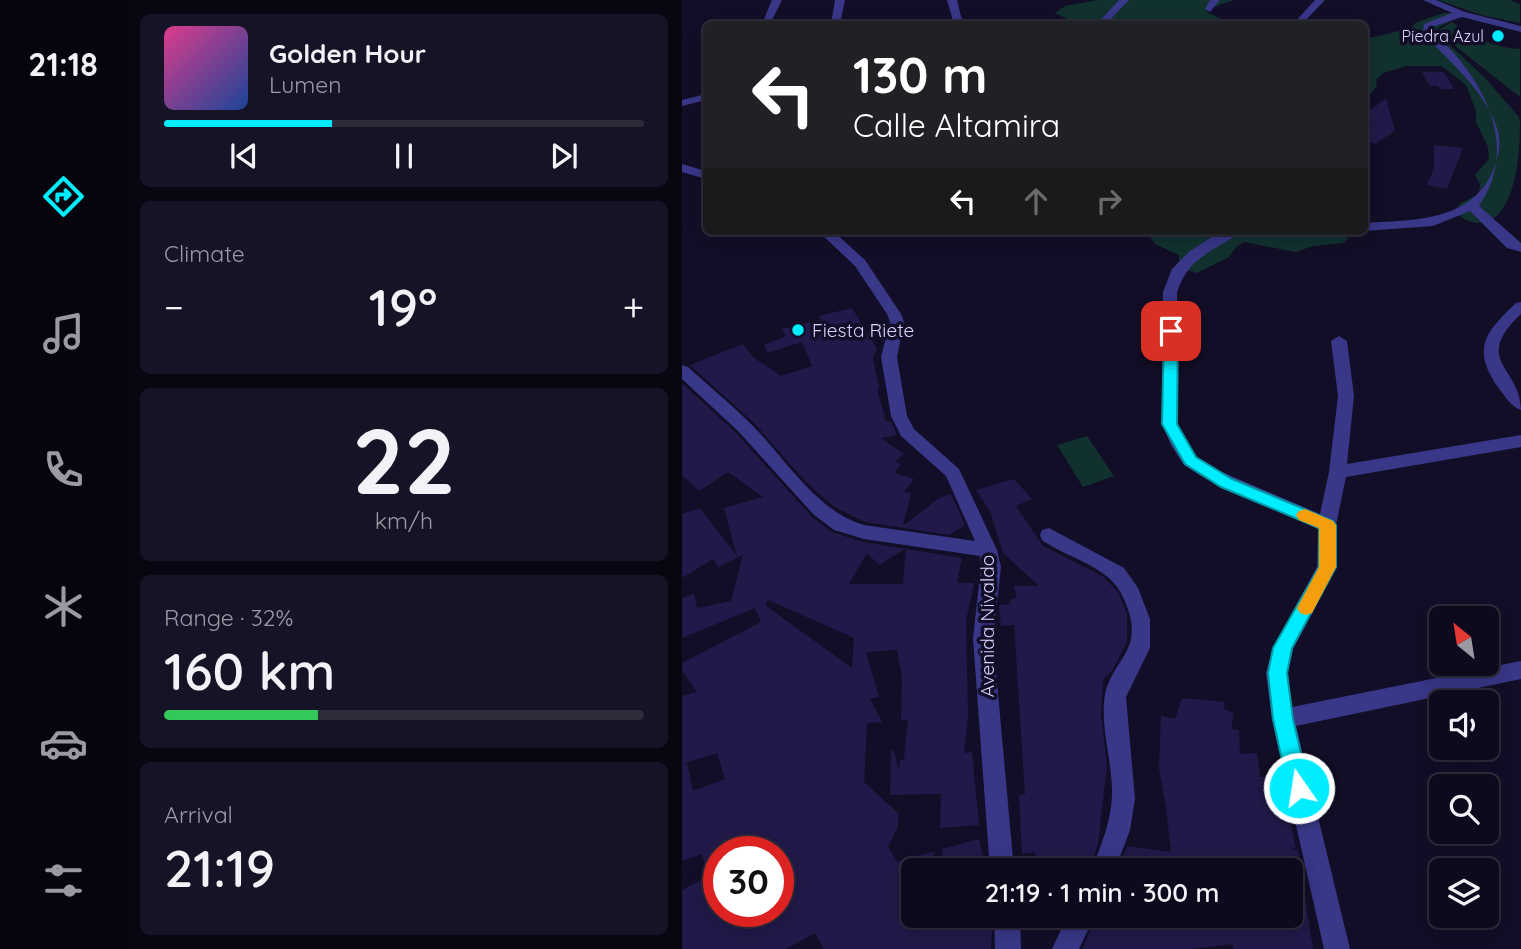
<!DOCTYPE html>
<html lang="en">
<head>
<meta charset="utf-8">
<style>
  body { margin:0; font-family:Quicksand,sans-serif; background:#171326; color:#f1f3f6; height:100vh; display:flex; flex-direction:column; font-size:26px; white-space:nowrap }
  * { box-sizing:border-box; margin:0 }
  p { font-size:23px; color:#9b9aa4 }
  .icon { flex:none; width:38px; height:38px; fill:none; stroke:currentColor; stroke-width:2; stroke-linecap:round; stroke-linejoin:round }
  .map { position:relative; flex:1; overflow:hidden }
  .drawer { display:flex; flex-direction:column; gap:14px; padding:14px; background:#080610; width:556px }
  .drawer>* { flex:none }
  .hud { position:absolute; left:21px; top:21px; width:665px; height:214px; border-radius:10px; box-shadow:0 4px 18px #0003,0 0 0 2px #2e2b3b; background:#202124; color:#fff; overflow:hidden }
  .needle { width:46px; rotate:330deg }
  .controls { position:absolute; left:747px; top:606px; display:grid; gap:14px }
  .controls a { display:grid; place-items:center; width:70px; height:70px; border-radius:10px; background:#0e0a1d; box-shadow:0 4px 18px #0003,0 0 0 2px #2e2b3b; font-size:35px }
  .speed { position:absolute; left:21px; top:836px; display:flex; gap:14px; font-size:35px; font-weight:700; text-align:center }
  .speed>* { display:grid; place-content:center; width:91px; height:91px; border-radius:50%; background:#0e0a1d; box-shadow:0 4px 18px #0003,0 0 0 2px #2e2b3b; line-height:1 }
  .speed .limit { border:10px solid #d22; background:#fff; color:#111 }
  .pin { position:absolute; display:grid; place-items:center; width:60px; height:60px; color:#fff; margin:-30px; border-radius:14px; box-shadow:0 4px 10px #0006 }
  .me { position:absolute; width:77px; margin:-38px; rotate:347deg; stroke-linejoin:round; filter:drop-shadow(0 0 5px #0008) }
  .turn { display:flex; align-items:center; gap:24px; height:147px; padding:0 35px; font-size:32px }
  .turn .icon { width:91px; height:91px; stroke-width:2.5 }
  .turn b { display:block; font-size:49px; line-height:60px }
  .lanes { display:flex; align-items:center; height:66px; padding:0 35px; background:#0003; justify-content:center; gap:35px; direction:ltr }
  .lanes .off { opacity:.35 }
  .big { font-size:52px; font-weight:600; line-height:1.1 }
  .drawer .card { flex:1; display:flex; flex-direction:column; justify-content:center; gap:10px; min-width:0; padding:0 24px; border-radius:10px; background:#171326 }
  .drawer .dial { align-items:center; gap:0 }
  .dial b { font-size:91px; line-height:1 }
  .song { display:flex; align-items:center; gap:21px }
  .cover { width:84px; height:84px; border-radius:10px; background:linear-gradient(135deg,hsl(330 70% 55%),hsl(220 70% 35%)) }
  .played { height:7px; border-radius:4px; background:linear-gradient(90deg,#00ecff 35%,#2e2b3b 35%) }
  .keys { display:flex; justify-content:space-around; direction:ltr }
  .heat { display:flex; justify-content:space-between; align-items:center; font-size:38px; direction:ltr }
  .charge { height:10px; border-radius:5px; background:linear-gradient(90deg,#34c759 32%,#2e2b3b 0) }
  .trip { position:absolute; left:219px; top:858px; width:402px; height:70px; border-radius:10px; background:#0e0a1d; box-shadow:0 4px 18px #0003,0 0 0 2px #2e2b3b; font-weight:600; line-height:70px; text-align:center }
  main { display:flex; flex:1; min-height:0 }
  .tabs { display:flex; flex-direction:column; width:126px; justify-content:space-around; align-items:center; background:#06040c; color:#9b9aa4 }
  .tabs .icon { width:49px; height:49px }
  .tabs .selected { color:#00ecff }
  .tabs b { font-size:32px; color:#f1f3f6 }
  .map>svg:first-child { display:block }
  .green { fill:#11312f }
  .building { fill:#211949; fill-rule:evenodd }
  .lines { fill:none; stroke-linecap:round; stroke-linejoin:round }
  .minor { fill:#383788; fill-rule:evenodd }
  .route { fill:#00ecff; stroke:#0099a6; stroke-width:2 }
  .slow { fill:#f59e0b }
  .poi-dot { fill:#00ecff; stroke:#120e27; stroke-width:2.5 }
  .labels { text-anchor:middle; dominant-baseline:central; stroke-width:7; stroke-linejoin:round; paint-order:stroke }
  .far-poi-label { font-size:16px; fill:#d8d4ff; stroke:#120e27; text-anchor:end }
  .poi-label { font-size:19px; fill:#d8d4ff; stroke:#120e27; text-anchor:start }
  .street-label { font-size:19px; fill:#d8d4ff; stroke:#120e27 }
</style>
</head>
<body>
<main>
<nav class="tabs">
<b>21:18</b>
<svg class="icon selected" aria-label="directions" viewBox="0 0 24 24"><path d="M12 3l9 9-9 9-9-9zM9 14v-3h6M13 9l2 2-2 2"/></svg>
<svg class="icon" aria-label="music" viewBox="0 0 24 24"><path d="M9 18V5l10-2v13"/><circle cx="6" cy="18" r="3"/><circle cx="16" cy="16" r="3"/></svg>
<svg class="icon" aria-label="phone" viewBox="0 0 24 24"><path d="M5 4h4l2 5-3 2q2 4 5 5l2-3 5 2v4C11 20 4 13 5 4z"/></svg>
<svg class="icon" aria-label="climate" viewBox="0 0 24 24"><path d="M12 3v18M4 7l16 10M4 17L20 7"/></svg>
<svg class="icon" aria-label="car" viewBox="0 0 24 24"><path d="M5 17H2v-5l4-1 3-4h7l3 4 3 1v5h-3M9 17h6M6 11h13"/><circle cx="7" cy="17" r="2"/><circle cx="17" cy="17" r="2"/></svg>
<svg class="icon" aria-label="filters" viewBox="0 0 24 24"><path d="M4 7h16M4 17h16"/><circle cx="9" cy="7" r="2"/><circle cx="15" cy="17" r="2"/></svg>
</nav>
<section class="drawer">
<div class="card">
<div class="song"><i class="cover"></i><div><b>Golden Hour</b><p>Lumen</p></div></div>
<div class="played"></div>
<div class="keys"><svg class="icon" aria-label="previous" viewBox="0 0 24 24"><path d="M18 5L8 12l10 7zM5 5v14"/></svg><svg class="icon" aria-label="pause" viewBox="0 0 24 24"><path d="M8 5v14M16 5v14"/></svg><svg class="icon" aria-label="next" viewBox="0 0 24 24"><path d="M6 5l10 7-10 7zM19 5v14"/></svg></div>
</div>
<div class="card"><p>Climate</p>
<div class="heat"><a>−</a><b class="big">19°</b><a>+</a></div>
</div>
<div class="card dial"><b>22</b><p>km/h</p></div>
<div class="card"><p>Range · 32%</p><b class="big">160 km</b><div class="charge"></div></div>
<div class="card"><p>Arrival</p><b class="big">21:19</b></div>
</section>
<div class="map">
<svg width="839" height="949" viewBox="0 0 839 949">
  <rect width="100%" height="100%" fill="#120e27"/>
  <g class="green">
    <polygon points="416,0 552,0 525,9 525,12 541,20 533,24 407,24 408,20 385,19 373,13 383,6"/>
    <polygon points="756,0 828,0 838,4 838,23 799,15"/>
    <path d="M761 13H770L776 17 756 28 757 35 803 78 837 117 838 123C838 149 835 222 797 223 787 223 779 218 773 211L779 203 797 194 798 184 793 175 807 159 806 147 794 122V111L784 85 760 66H724L701 73 694 80 695 86 683 100V39L730 28 733 23Z"/>
    <path d="M770 22C791 37 812 48 838 49V97L759 35 758 29Z"/>
    <polygon points="464,231 662,231 666,239 661,243 631,246 614,252 562,242 555,246 547,257 515,273 493,266 497,261 497,255 473,244"/>
    <polygon points="405,436 432,476 401,487 375,445"/>
  </g>
  <g class="building">
    <polygon points="740,72 762,72 772,89 758,89 756,86 748,86"/>
    <polygon points="704,98 713,131 693,144 682,140 682,130 689,126 685,109 690,109"/>
    <polygon points="752,145 781,148 765,189 745,185 752,168"/>
    <polygon points="170,308 195,349 191,358 197,388 195,389 204,422 209,421 215,435 199,438 222,454 213,461 218,464 213,473 232,479 222,492 229,493 221,526 257,498 269,494 283,525 267,535 183,522 151,506 123,481 72,423 8,365 61,344 71,357 99,376 130,366 120,342 85,353 82,345 104,336 99,329 139,320 137,316"/>
    <path d="M0 383 55 434 130 517 150 532 181 542 280 558 275 583H292L284 621 286 715 282 753 290 752 297 825 258 828 259 794 208 795 209 751H212L217 771 218 760 222 759 226 720H219L220 678 215 650 184 652 197 697 188 699 200 722 185 723 182 782 216 813V827L206 847 215 862 253 851 247 870H231L230 920 256 924V915H304V921L310 928 309 949H142L133 933 104 949H0V890L26 876 20 854 0 861V764L5 763 11 791 43 779 35 753 0 764V696L15 692 0 671V663L79 622 73 608 0 638V598L12 594 15 608 49 601 61 555 36 567 31 559 0 578V514L18 508 55 556 42 508 81 497 46 472 17 491 0 475ZM224 548 221 584H167L185 553 197 565ZM86 600 172 638 170 668 83 605ZM37 852H96V912H37Z"/>
    <polygon points="332,479 350,499 334,506 361,546 422,577 437,594 445,614 445,642 430,671 421,679 419,714 425,765 416,845 407,870 354,870 353,852 340,854 337,795 343,794 332,625 319,626 317,608 317,605 328,604 328,600 335,597 331,586 357,586 321,553 308,511 294,490"/>
    <polygon points="500,698 543,702 542,709 552,713 549,729 557,730 558,754 575,753 578,777 597,777 598,802 604,802 614,848 609,848 616,850 631,949 552,949 550,944 508,949 400,949 415,915 609,915 609,870 436,870 445,846 489,852 484,807 477,768 479,716 493,719"/>
    <polygon points="297,839 304,870 259,870 260,849"/>
  </g>
  <g class="lines">
    <g class="minor">
      <polygon points="90,0 100,0 88,24 80,24"/>
      <polygon points="153,0 163,0 158,24 149,24"/>
      <polygon points="265,0 275,0 281,24 272,24"/>
      <polygon points="437,0 447,0 424,24 415,24"/>
      <polygon points="528,0 538,0 528,12 523,9"/>
      <polygon points="633,0 643,0 620,24 611,24"/>
      <path d="M741 0H754L783 12 839 26V32L780 17 750 27 751 32C801 77 839 146 797 206L839 243V252L825 248 788 211 751 226 682 231V223C732 220 791 222 812 168 820 149 819 133 810 116 794 82 765 60 741 33L742 24 770 13Z"/>
      <polygon points="24,94 24,100 0,106 0,100"/>
      <polygon points="0,164 24,171 24,179 0,172"/>
      <path d="M136 231H151L183 260 219 314 222 322 215 357 225 416 232 429 277 469 315 550 319 567 311 638 332 870H308L291 638 299 567 298 556 182 539 152 530 132 515 57 432 0 379V365L6 367C27 386 50 405 70 425 104 459 134 511 182 525L293 541 264 476 219 436 209 416 199 357 208 322 205 314 173 266Z"/>
      <path d="M539 231H560C533 252 508 254 495 292L496 424 505 443 514 457 533 469 638 514 647 472 656 396 649 341 657 336 665 341 672 396 665 464 839 435V447L664 477 654 525 655 567 611 649 606 673 610 707 839 661V679L614 726 668 949H642L590 719 584 673 591 648 635 567 636 529 521 477 502 465 489 445 480 424 481 292 490 269 508 251Z"/>
      <path d="M839 302V314C789 361 839 367 839 410 829 407 822 395 816 387 789 348 804 332 834 303Z"/>
      <path d="M367 528 442 568 456 588 468 619V648L444 697 453 799 448 830 433 870H409C420 844 431 817 430 788 429 759 420 731 422 703 425 657 470 654 439 593 424 565 385 558 360 540L358 535 360 530Z"/>
      <polygon points="312,915 338,915 339,949 313,949"/>
      <polygon points="386,915 413,915 397,949 370,949"/>
    </g>
  </g>
  <polygon class="route" points="489,327 496,331 495,424 514,457 550,479 651,521 654,525 654,567 610,648 605,673 611,719 627,788 624,795 617,797 609,795 606,788 591,719 586,673 591,648 637,567 637,528 539,487 503,464 480,424 482,331"/>
  <polygon class="slow" points="623,509 651,521 654,525 654,567 630,613 624,615 618,613 615,608 637,567 637,528 617,520 614,515 617,511"/>
  <g class="poi-dot">
    <circle cx="816" cy="36" r="7"/>
    <circle cx="116" cy="330" r="7"/>
  </g>
  <g class="labels">
    <g class="far-poi-label">
      <text x="802" y="36">Piedra Azul</text>
    </g>
    <g class="poi-label">
      <text x="130" y="330">Fiesta Riete</text>
    </g>
    <g class="street-label">
      <text transform="translate(305 626) rotate(-90)">Avenida Nivaldo</text>
    </g>
  </g>
</svg>
<div class="controls">
<a><svg class="needle" viewBox="-14 -14 28 28"><path d="M0-13l5 13h-10z" fill="#e53935"/><path d="M0 13l5-13h-10z" fill="#9b9aa4"/></svg></a>
<a><svg class="icon" aria-label="sound" viewBox="0 0 24 24"><path d="M4 9h4l5-4v14l-5-4H4zM17 9q2 3 0 6"/></svg></a>
<a><svg class="icon" aria-label="search" viewBox="0 0 24 24"><circle cx="10" cy="10" r="6"/><path d="M15 15l6 6"/></svg></a>
<a><svg class="icon" aria-label="layers" viewBox="0 0 24 24"><path d="M12 4l9 5-9 5-9-5zM3 14l9 5 9-5"/></svg></a>
</div>
<div class="speed"><div class="limit">30</div></div>
<div class="pin" style="left:489px;top:331px;background:#d93025"><svg class="icon" aria-label="arrive" viewBox="0 0 24 24"><path d="M6 21V4h12l-3 4 3 4H6"/></svg></div>
<svg class="me" style="left:617px;top:788px" viewBox="-20 -20 40 40"><circle r="17" fill="#00ecff" stroke="#fff" stroke-width="3"/><path d="M0-11L8 9 0 5-8 9z" fill="#fff"/></svg>
<div class="trip">21:19 · 1 min · 300 m</div>
<div class="hud">
<div class="turn"><svg class="icon" aria-label="left" viewBox="0 0 24 24"><path d="M17 20v-9H6M10 6l-5 5 5 5"/></svg><div><b>130 m</b>Calle Altamira</div></div>
<div class="lanes"><svg class="icon" aria-label="left" viewBox="0 0 24 24"><path d="M17 20v-9H6M10 6l-5 5 5 5"/></svg><svg class="icon off" aria-label="ahead" viewBox="0 0 24 24"><path d="M12 20V5M6 11l6-6 6 6"/></svg><svg class="icon off" aria-label="right" viewBox="0 0 24 24"><path d="M7 20v-9h11M14 6l5 5-5 5"/></svg></div>
</div>
</div>
</main>
</body>
</html>
